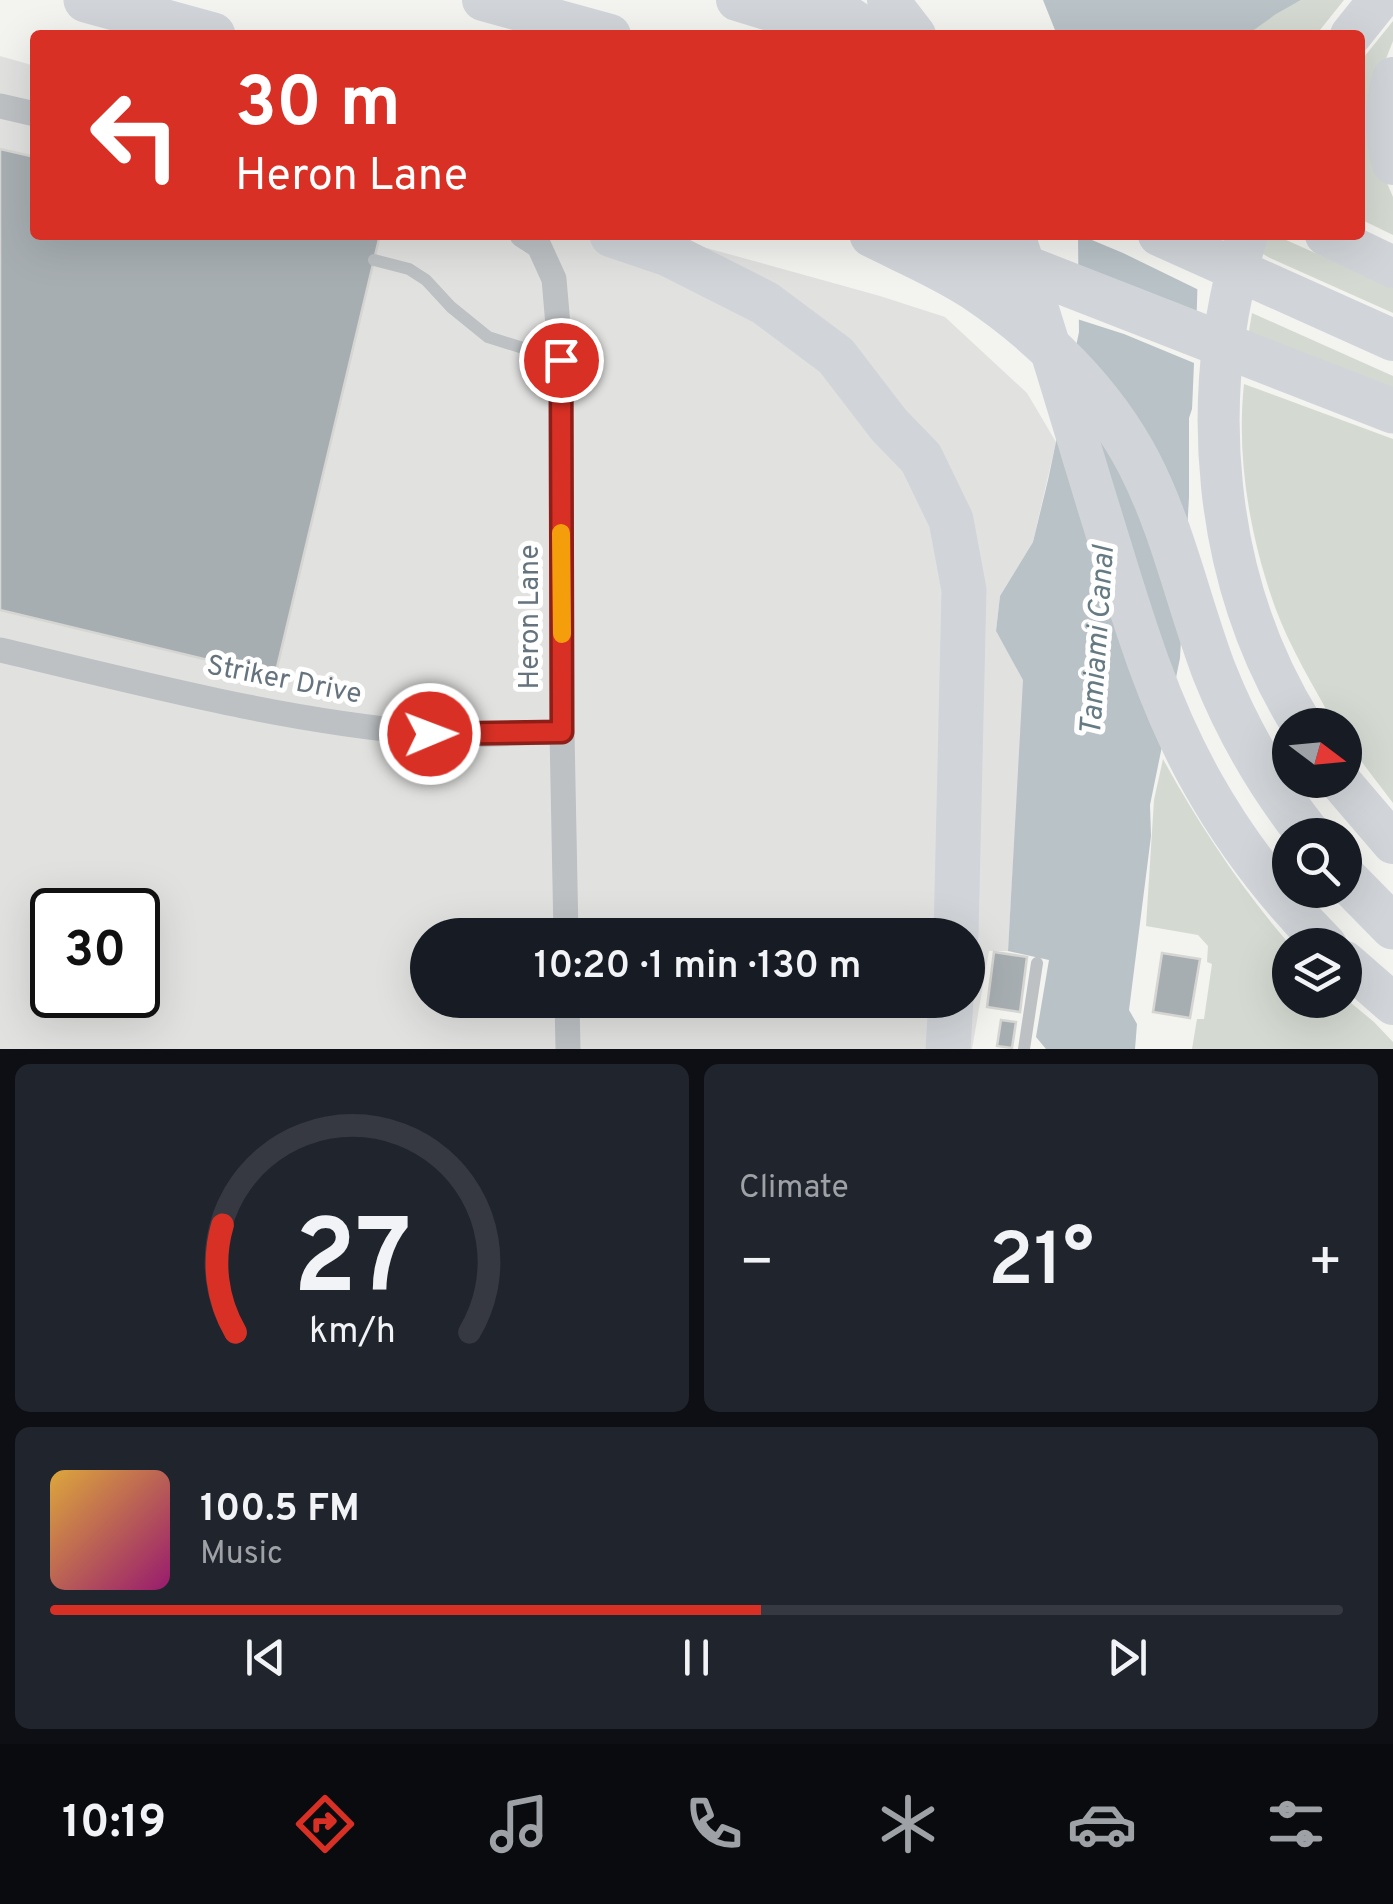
<!DOCTYPE html>
<html lang="en">
<head>
<meta charset="utf-8">
<style>
  body { margin:0; font-family:Overpass,sans-serif; background:#20242c; color:#f1f3f6; height:100vh; display:flex; flex-direction:column; font-size:38px; white-space:nowrap }
  * { box-sizing:border-box; margin:0 }
  p { font-size:32px; color:#9ea1a6 }
  .icon { flex:none; width:55px; height:55px; fill:none; stroke:currentColor; stroke-width:2; stroke-linecap:round; stroke-linejoin:round }
  .map { position:relative; height:1049px; overflow:hidden }
  .panel { display:flex; flex-direction:column; gap:15px; padding:15px; background:#0d0f14; flex:1 }
  .panel>* { flex:none }
  .banner { position:absolute; left:30px; top:30px; width:1335px; height:210px; border-radius:10px; box-shadow:0 10px 40px #0002; background:#d93025; color:#fff; overflow:hidden }
  .needle { width:65px; rotate:106deg }
  .tools { position:absolute; left:1272px; top:708px; display:grid; gap:20px }
  .tools a { display:grid; place-items:center; width:90px; height:90px; border-radius:50%; background:#171b24; box-shadow:0 10px 40px #0002; font-size:50px }
  .speed { position:absolute; left:30px; top:888px; display:flex; gap:20px; font-size:50px; font-weight:700; text-align:center }
  .speed>* { display:grid; place-content:center; width:130px; height:130px; border-radius:50%; background:#171b24; box-shadow:0 10px 40px #0002; line-height:1 }
  .speed .limit { border:5px solid #111; border-radius:15px; background:#fff; color:#111 }
  .pin { position:absolute; display:grid; place-items:center; width:85px; height:85px; color:#fff; margin:-42px; border:5px solid #fff; border-radius:50%; box-shadow:0 2px 10px #0007 }
  .me { position:absolute; width:110px; margin:-55px; rotate:89deg; stroke-linejoin:round; filter:drop-shadow(0 0 8px #0008) }
  .turn { display:flex; align-items:center; gap:35px; height:210px; padding:0 40px; font-size:45px }
  .turn .icon { width:130px; height:130px; stroke-width:2.5 }
  .turn b { display:block; font-size:70px; line-height:85px }
  .big { font-size:75px; font-weight:600; line-height:1.1 }
  .panel .tile { flex:1; display:flex; flex-direction:column; justify-content:center; gap:15px; min-width:0; padding:0 35px; border-radius:15px; background:#20242c }
  .panel .dial { align-items:center; gap:0 }
  .dial svg { height:260px; overflow:visible; fill:none; stroke:#363941; stroke-width:7; stroke-linecap:round; text-anchor:middle }
  .dial text { fill:#f1f3f6; stroke:none }
  .song { display:flex; align-items:center; gap:30px }
  .cover { width:120px; height:120px; border-radius:15px; background:linear-gradient(135deg,hsl(40 70% 55%),hsl(320 70% 35%)) }
  .played { height:10px; border-radius:5px; background:linear-gradient(90deg,#d93025 55%,#363941 55%) }
  .keys { display:flex; justify-content:space-around; direction:ltr }
  .heat { display:flex; justify-content:space-between; align-items:center; font-size:55px; direction:ltr }
  .panel .tiles { flex:1; display:grid; gap:15px; grid-template-columns:1fr 1fr }
  .tile:last-child { grid-column:span 2 }
  .trip { position:absolute; left:410px; top:918px; width:575px; height:100px; border-radius:50px; background:#171b24; box-shadow:0 10px 40px #0002; font-weight:600; line-height:100px; text-align:center }
  .menu { display:flex; height:160px; justify-content:space-around; align-items:center; background:#090b0e; color:#9ea1a6 }
  .menu .icon { width:70px; height:70px }
  .menu .selected { color:#d93025 }
  .menu b { font-size:45px; color:#f1f3f6 }
  .map>svg:first-child { display:block }
  .built { fill:#e1e2e0; fill-rule:evenodd }
  .green { fill:#d4dad1 }
  .water { fill:#b8c2c7 }
  .pier { fill:#f3f3f0 }
  .building { fill:#a7aeb2; stroke:#d5d5d2; stroke-width:2.5 }
  .lines { fill:none; stroke-linecap:round; stroke-linejoin:round }
  .service { stroke:#bdc1c4; stroke-width:12 }
  .minor { stroke:#bdc1c4; stroke-width:25 }
  .trunk { stroke:#d1d5d9; stroke-width:42 }
  .motorway { stroke:#d1d5d9; stroke-width:45 }
  .route-casing { stroke:#8d1f18; stroke-width:25 }
  .route { stroke:#d93025; stroke-width:18 }
  .slow { stroke:#f59e0b; stroke-width:18 }
  .labels { text-anchor:middle; dominant-baseline:central; stroke-width:10; stroke-linejoin:round; paint-order:stroke }
  .street-label { font-size:28px; fill:#65737e; stroke:#fff }
  .water-label { font-size:30px; font-style:italic; fill:#657a83; stroke:#fff }
</style>
</head>
<body>
<div class="map">
<svg width="1393" height="1049" viewBox="0 0 1393 1049">
  <rect width="100%" height="100%" fill="#f3f3f0"/>
  <path class="built" d="M0 56 35 66V235H660L880 296 945 317 1027 393 1056 442 1033 542 1000 596 996 631 1024 680 1008 951H989L972 1049H0ZM52 910H138V995H52ZM428 935H968V1000H428Z"/>
  <g class="green">
    <polygon points="1301,0 1344,0 1316,35 1247,35 1276,13"/>
    <polygon points="1393,21 1393,41 1378,79 1387,183 1393,197 1393,235 1360,219 1360,62"/>
    <polygon points="1229,235 1275,235 1393,288 1393,313 1270,258"/>
    <polygon points="1252,313 1393,376 1393,393 1248,337"/>
    <path d="M1244 384 1393 439V803L1345 740V725H1335C1314 687 1290 648 1275 607 1250 537 1236 458 1244 384Z"/>
    <path d="M1163 759C1199 825 1241 888 1290 945V1000H1345V998L1374 1022 1393 1042V1049H1192L1197 1019H1204L1212 964 1207 962 1208 946 1198 935 1146 926 1154 800Z"/>
  </g>
  <g class="water">
    <polygon points="1043,0 1301,0 1276,14 1247,35 1057,35"/>
    <polygon points="1078,235 1199,235 1194,403 1189,418 1189,497 1180,658 1150,805 1151,836 1129,1010 1137,1024 1135,1049 1046,1049 1036,1037 1049,960 1008,951 1023,680 996,631 1000,596 1033,542 1048,480 1079,332"/>
  </g>
  <g class="pier">
    <polygon points="1080,235 1204,235 1203,292 1123,253"/>
    <polygon points="1074,267 1200,316 1203,296 1199,403 1194,419 1194,465 1191,433 1194,363 1124,334 1074,318"/>
  </g>
  <g class="building">
    <polygon points="0,149 35,157 35,235 363,235 379,239 275,676 0,610"/>
    <polygon points="994,952 1027,957 1020,1012 987,1007"/>
    <polygon points="1162,953 1200,959 1190,1018 1153,1012"/>
    <polygon points="1001,1020 1016,1022 1012,1048 997,1046"/>
  </g>
  <g class="lines">
    <g class="service">
      <polyline points="374,260 409,269 426,280 451,307 488,337 561,360"/>
      <polyline points="1024,1049 1037,963"/>
    </g>
    <g class="minor">
      <polyline points="0,106 35,114"/>
      <polyline points="522,235 539,246 554,279 561,360 562,732 566,935"/>
      <path d="M0 650C140 683 281 721 425 733 470 737 517 732 562 732"/>
      <polyline points="567,1000 568,1049"/>
    </g>
    <g class="trunk">
      <polyline points="483,0 610,35"/>
      <polyline points="737,0 851,35"/>
      <polyline points="888,0 915,35"/>
      <polyline points="1351,35 1379,0"/>
      <path d="M1393 78C1384 107 1385 135 1393 164"/>
      <path d="M1014 235C1048 336 1077 439 1109 541 1134 623 1159 706 1202 782 1235 841 1278 897 1326 945"/>
      <polyline points="1159,235 1393,340"/>
      <path d="M1247 235C1197 396 1212 580 1302 725"/>
      <polyline points="1326,235 1393,267"/>
      <polyline points="1339,780 1393,843"/>
      <polyline points="1345,962 1393,1004"/>
    </g>
    <g class="motorway">
      <polyline points="86,0 213,35"/>
      <polyline points="820,0 873,35"/>
      <polyline points="612,235 668,254 765,303 836,356 889,425 921,458 951,520 964,590 956,935"/>
      <path d="M872 235C906 252 942 267 974 288 1040 332 1102 392 1139 463 1173 529 1188 602 1214 671 1237 729 1270 786 1309 835"/>
      <polyline points="928,235 1034,271 1393,411"/>
      <polyline points="1345,878 1393,927"/>
      <polyline points="948,1049 951,1000"/>
    </g>
  </g>
  <g class="lines">
    <g class="route-casing">
      <polyline id="route" points="430,734 562,732 561,360"/>
    </g>
    <use href="#route" class="route"/>
    <polyline class="slow" points="561,533 562,634"/>
  </g>
  <g class="labels">
    <g class="street-label">
      <text transform="translate(531 617) rotate(-90)">Heron Lane</text>
      <text transform="translate(284 681) rotate(11)">Striker Drive</text>
    </g>
    <g class="water-label">
      <text transform="translate(1099 641) rotate(-86)">Tamiami Canal</text>
    </g>
  </g>
</svg>
<div class="tools">
<a><svg class="needle" viewBox="-14 -14 28 28"><path d="M0-13l5 13h-10z" fill="#e53935"/><path d="M0 13l5-13h-10z" fill="#9ea1a6"/></svg></a>
<a><svg class="icon" aria-label="search" viewBox="0 0 24 24"><circle cx="10" cy="10" r="6"/><path d="M15 15l6 6"/></svg></a>
<a><svg class="icon" aria-label="layers" viewBox="0 0 24 24"><path d="M12 4l9 5-9 5-9-5zM3 14l9 5 9-5"/></svg></a>
</div>
<div class="speed"><div class="limit">30</div></div>
<div class="pin" style="left:561px;top:360px;background:#d93025"><svg class="icon" aria-label="arrive" viewBox="0 0 24 24"><path d="M6 21V4h12l-3 4 3 4H6"/></svg></div>
<svg class="me" style="left:430px;top:734px" viewBox="-20 -20 40 40"><circle r="17" fill="#d93025" stroke="#fff" stroke-width="3"/><path d="M0-11L8 9 0 5-8 9z" fill="#fff"/></svg>
<div class="trip">10:20 · 1 min · 130 m</div>
<div class="banner">
<div class="turn"><svg class="icon" aria-label="left" viewBox="0 0 24 24"><path d="M17 20v-9H6M10 6l-5 5 5 5"/></svg><div><b>30 m</b>Heron Lane</div></div>
</div>
</div>
<section class="panel">
<div class="tiles">
<div class="tile dial"><svg viewBox="0 0 100 80">
<path d="M14 69A42 42 0 1 1 86 69"/>
<path d="M14 69A42 42 0 0 1 10 36" stroke="#d93025"/>
<text x="50" y="56" font-size="32" font-weight="700">27</text>
<text x="50" y="72" font-size="11">km/h</text>
</svg></div>
<div class="tile"><p>Climate</p>
<div class="heat"><a>−</a><b class="big">21°</b><a>+</a></div>
</div>
<div class="tile">
<div class="song"><i class="cover"></i><div><b>100.5 FM</b><p>Music</p></div></div>
<div class="played"></div>
<div class="keys"><svg class="icon" aria-label="previous" viewBox="0 0 24 24"><path d="M18 5L8 12l10 7zM5 5v14"/></svg><svg class="icon" aria-label="pause" viewBox="0 0 24 24"><path d="M8 5v14M16 5v14"/></svg><svg class="icon" aria-label="next" viewBox="0 0 24 24"><path d="M6 5l10 7-10 7zM19 5v14"/></svg></div>
</div>
</div>
</section>
<nav class="menu">
<b>10:19</b>
<svg class="icon selected" aria-label="directions" viewBox="0 0 24 24"><path d="M12 3l9 9-9 9-9-9zM9 14v-3h6M13 9l2 2-2 2"/></svg>
<svg class="icon" aria-label="music" viewBox="0 0 24 24"><path d="M9 18V5l10-2v13"/><circle cx="6" cy="18" r="3"/><circle cx="16" cy="16" r="3"/></svg>
<svg class="icon" aria-label="phone" viewBox="0 0 24 24"><path d="M5 4h4l2 5-3 2q2 4 5 5l2-3 5 2v4C11 20 4 13 5 4z"/></svg>
<svg class="icon" aria-label="climate" viewBox="0 0 24 24"><path d="M12 3v18M4 7l16 10M4 17L20 7"/></svg>
<svg class="icon" aria-label="car" viewBox="0 0 24 24"><path d="M5 17H2v-5l4-1 3-4h7l3 4 3 1v5h-3M9 17h6M6 11h13"/><circle cx="7" cy="17" r="2"/><circle cx="17" cy="17" r="2"/></svg>
<svg class="icon" aria-label="filters" viewBox="0 0 24 24"><path d="M4 7h16M4 17h16"/><circle cx="9" cy="7" r="2"/><circle cx="15" cy="17" r="2"/></svg>
</nav>
</body>
</html>
